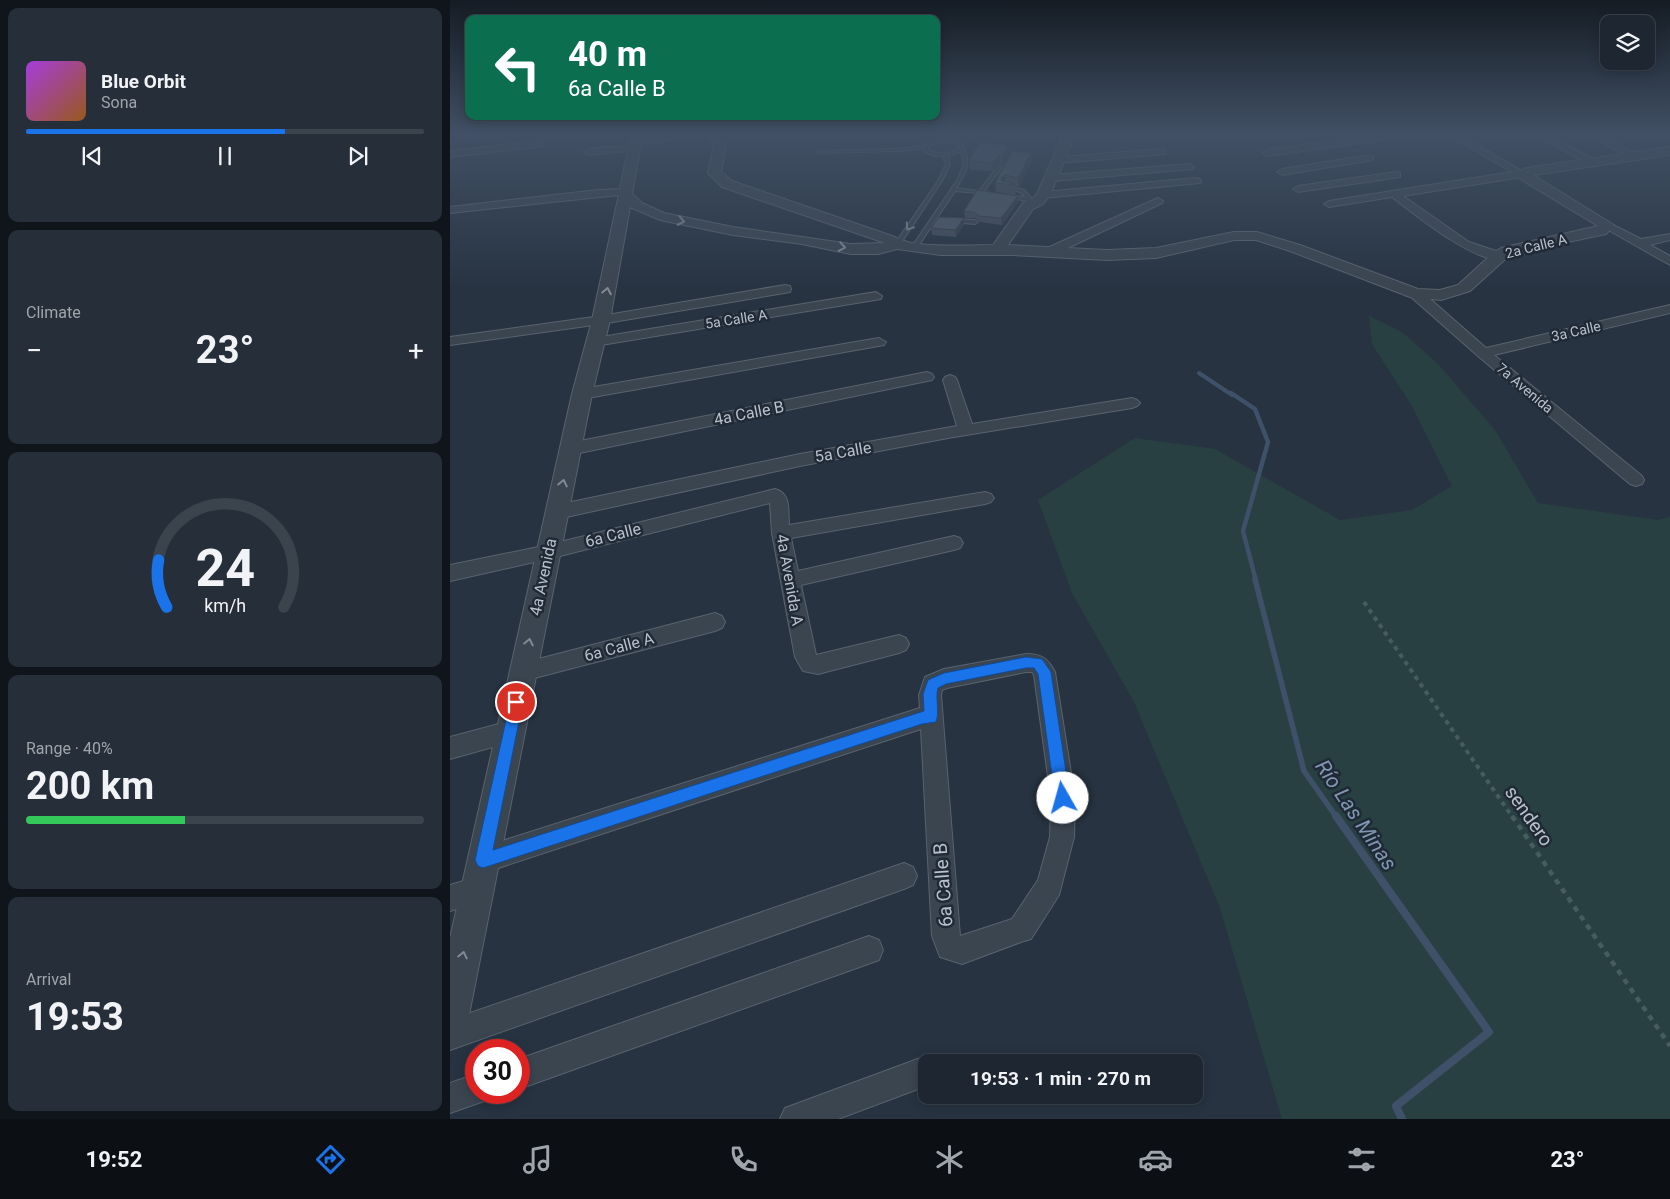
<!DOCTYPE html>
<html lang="en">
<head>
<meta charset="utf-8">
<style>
  body { margin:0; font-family:Roboto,sans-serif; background:#252e39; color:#f1f3f6; height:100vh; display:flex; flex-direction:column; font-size:19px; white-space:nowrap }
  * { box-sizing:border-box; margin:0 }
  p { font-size:16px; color:#a0a5ab }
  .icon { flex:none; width:28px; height:28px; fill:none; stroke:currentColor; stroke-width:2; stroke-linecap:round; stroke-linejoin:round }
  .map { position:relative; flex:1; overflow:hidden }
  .side { display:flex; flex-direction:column; gap:8px; padding:8px; background:#10151b; width:450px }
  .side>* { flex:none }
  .hud { position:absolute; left:15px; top:15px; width:475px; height:105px; border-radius:10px; box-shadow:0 2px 12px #0003,0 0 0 1px #3b434d; background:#0b6e4f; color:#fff; overflow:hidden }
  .fabs { position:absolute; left:1150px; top:15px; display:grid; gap:10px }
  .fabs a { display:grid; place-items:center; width:55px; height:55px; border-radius:10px; background:#1d2631; box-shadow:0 2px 12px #0003,0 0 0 1px #3b434d; font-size:25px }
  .speed { position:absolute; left:15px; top:1039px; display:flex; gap:10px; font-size:25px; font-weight:700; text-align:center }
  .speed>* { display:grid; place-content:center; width:65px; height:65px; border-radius:50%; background:#1d2631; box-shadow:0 2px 12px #0003,0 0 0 1px #3b434d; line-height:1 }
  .speed .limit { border:8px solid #d22; background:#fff; color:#111 }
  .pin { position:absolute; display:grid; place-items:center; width:42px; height:42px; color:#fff; margin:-21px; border:2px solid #fff; border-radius:50%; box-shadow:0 1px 5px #0007 }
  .me { position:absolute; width:55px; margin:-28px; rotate:353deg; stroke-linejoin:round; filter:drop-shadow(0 0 4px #0008) }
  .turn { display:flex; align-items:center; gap:18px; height:105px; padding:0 20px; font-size:22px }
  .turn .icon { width:65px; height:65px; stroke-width:2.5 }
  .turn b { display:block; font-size:35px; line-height:42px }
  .big { font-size:38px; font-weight:700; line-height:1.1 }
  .side .card { flex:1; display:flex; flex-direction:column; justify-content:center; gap:8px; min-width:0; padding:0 18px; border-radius:10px; background:#252e39 }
  .side .dial { align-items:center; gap:0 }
  .dial svg { height:130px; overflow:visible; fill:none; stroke:#3b434d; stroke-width:7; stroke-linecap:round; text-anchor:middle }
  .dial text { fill:#f1f3f6; stroke:none }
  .song { display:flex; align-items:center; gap:15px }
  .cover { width:60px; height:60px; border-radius:8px; background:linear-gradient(135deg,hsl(280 70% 55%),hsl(30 70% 35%)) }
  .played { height:5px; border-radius:2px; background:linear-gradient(90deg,#1a73e8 65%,#3b434d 65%) }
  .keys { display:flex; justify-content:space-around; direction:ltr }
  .heat { display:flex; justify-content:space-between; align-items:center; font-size:28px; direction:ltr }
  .charge { height:8px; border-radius:4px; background:linear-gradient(90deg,#34c759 40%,#3b434d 0) }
  .trip { position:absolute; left:468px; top:1054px; width:285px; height:50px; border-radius:10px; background:#1d2631; box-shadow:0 2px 12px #0003,0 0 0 1px #3b434d; font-weight:700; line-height:50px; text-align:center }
  .tabs { display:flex; height:80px; justify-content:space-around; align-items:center; background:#0c0f14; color:#a0a5ab }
  .tabs .icon { width:35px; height:35px }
  .tabs .on { color:#1a73e8 }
  .tabs b { font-size:22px; color:#f1f3f6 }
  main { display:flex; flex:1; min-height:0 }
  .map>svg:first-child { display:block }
  .green { fill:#294042 }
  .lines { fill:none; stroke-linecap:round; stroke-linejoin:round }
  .stream-far3 { stroke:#3e5169; stroke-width:4 }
  .stream-far2 { stroke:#3e5169; stroke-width:4.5 }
  .stream-far1 { stroke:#3e5169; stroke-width:5.5 }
  .stream { stroke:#3e5169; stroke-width:8 }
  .service-casing { stroke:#59636e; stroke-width:2 }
  .minor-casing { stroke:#59636e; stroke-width:2 }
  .tertiary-casing { stroke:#59636e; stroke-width:2 }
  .path-far1 { stroke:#475c5e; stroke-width:4; stroke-dasharray:4.5 4.5; stroke-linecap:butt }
  .path { stroke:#475c5e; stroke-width:4.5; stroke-dasharray:5.5 5.5; stroke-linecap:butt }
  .service { fill:#3b4550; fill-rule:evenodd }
  .minor { fill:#3b4550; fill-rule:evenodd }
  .tertiary { fill:#3b4550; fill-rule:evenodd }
  .wall { fill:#434d5a }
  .shaded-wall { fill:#373f4a }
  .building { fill:#4e5a69; stroke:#373f4a }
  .oneway { stroke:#808994 }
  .route { fill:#1a73e8; stroke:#114b97 }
  .labels { text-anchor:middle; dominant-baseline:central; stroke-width:5; stroke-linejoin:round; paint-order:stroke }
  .far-street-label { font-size:14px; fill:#b8c0cb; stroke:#202a36 }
  .street-label { font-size:16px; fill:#b8c0cb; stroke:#202a36 }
  .near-street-label { font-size:19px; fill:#b8c0cb; stroke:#202a36 }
  .near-water-label { font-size:21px; font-style:italic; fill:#8197b1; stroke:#202a36 }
</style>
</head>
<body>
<main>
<section class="side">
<div class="card">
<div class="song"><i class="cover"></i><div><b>Blue Orbit</b><p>Sona</p></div></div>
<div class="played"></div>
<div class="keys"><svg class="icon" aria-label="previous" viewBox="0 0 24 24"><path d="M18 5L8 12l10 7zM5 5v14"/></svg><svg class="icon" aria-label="pause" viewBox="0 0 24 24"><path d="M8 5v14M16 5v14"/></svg><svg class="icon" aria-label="next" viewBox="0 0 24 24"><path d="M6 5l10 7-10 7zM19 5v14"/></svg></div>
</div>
<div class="card"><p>Climate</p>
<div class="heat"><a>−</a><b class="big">23°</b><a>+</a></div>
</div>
<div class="card dial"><svg viewBox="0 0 100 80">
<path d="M14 69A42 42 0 1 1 86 69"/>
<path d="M14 69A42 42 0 0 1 9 40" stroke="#1a73e8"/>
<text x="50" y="56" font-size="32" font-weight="700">24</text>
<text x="50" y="72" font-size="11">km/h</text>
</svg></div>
<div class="card"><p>Range · 40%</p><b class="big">200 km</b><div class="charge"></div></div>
<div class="card"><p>Arrival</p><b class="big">19:53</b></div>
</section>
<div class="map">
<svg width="1220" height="1119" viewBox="0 0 1220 1119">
  <rect width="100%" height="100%" fill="#273341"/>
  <polygon class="green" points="919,316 952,332 989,365 1045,430 1088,503 1208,520 1220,517 1220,1119 832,1119 770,908 684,702 622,593 588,500 685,438 765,449 890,520 962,510 1002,486 962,406 922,344"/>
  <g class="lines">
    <polyline class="stream-far3" points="749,373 782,395"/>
    <polyline class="stream-far2" points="781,393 805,409 818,442 793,531 806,581"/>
    <polyline class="stream-far1" points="805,579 854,771 887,818"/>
    <polyline class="stream" points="886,816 1039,1032 946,1106 952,1119"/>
    <g class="service-casing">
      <g id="service">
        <path d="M493 139 509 141C523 158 518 171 506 188L529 191 548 166 552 167 534 191 539 192V194L505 191 467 248 464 250 461 248 508 179 514 163 511 151 498 156 500 164 492 181 449 246 447 247 444 245 488 181 496 164 493 156H485L474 152V148L448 151 368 153 366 152 368 151 448 149 475 146V144ZM493 141 506 143 509 148C500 155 489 155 478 150L479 146Z"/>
        <polygon points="555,186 574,190 582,199 591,201 588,203 556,197 556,196 558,195 576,197 570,192 553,188 553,187"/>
        <polygon points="503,219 525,220 528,222 525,224 501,222 501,220"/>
      </g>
    </g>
    <g class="minor-casing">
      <g id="minor">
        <polygon points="639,133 703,133 698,136 618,140 613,137 618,134"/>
        <polygon points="941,133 965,133 942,139 817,156 812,153 817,150"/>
        <path d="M995 133H1007L1077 174 1072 177 953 196 1019 242 1052 253 1054 256 1052 259C1027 265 963 213 942 197L879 207 874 204 879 201 1062 172Z"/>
        <polygon points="1080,133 1093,133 1149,162 1148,164 1140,164"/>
        <polygon points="1135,133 1147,133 1190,156 1185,159 1182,158"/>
        <polygon points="220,135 223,136 223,140 185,145 180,142 185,139"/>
        <polygon points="90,141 93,142 93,146 0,157 0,151"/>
        <polygon points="184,145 189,148 187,150 138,155 133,152 138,149"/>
        <polygon points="712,149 715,150 715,154 609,163 604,160 609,157"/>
        <polygon points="920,155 923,156 923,160 832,175 827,172 832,169"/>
        <polygon points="739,164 744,167 743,169 602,181 597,178 602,175"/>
        <polygon points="946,172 950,173 950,177 848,192 843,189 848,186"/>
        <polygon points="746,178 750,179 751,181 750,183 593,198 588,195 593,192"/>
        <polygon points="174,189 179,192 178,194 0,213 0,207 148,190"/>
        <polygon points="708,198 713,201 712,203 603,255 595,255 593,252 595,249"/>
        <polygon points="1157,222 1191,239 1220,234 1220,240 1200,245 1220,256 1220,265 1153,227 1151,225"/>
        <polygon points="335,285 340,286 341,289 340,292 151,324 0,345 0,337 151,316"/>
        <polygon points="966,290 971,291 1036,348 1220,305 1220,313 1044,355 1192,476 1194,480 1192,484 1186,486 1180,484 1028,356 961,297 960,294 961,291"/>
        <polygon points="426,292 432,296 431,299 145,346 138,342 145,338"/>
        <polygon points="429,338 436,342 434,345 132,399 127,397 124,394 127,391 132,389"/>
        <polygon points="477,372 482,374 484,377 482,380 120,455 114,453 112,449 114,445 120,443"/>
        <polygon points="500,375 505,377 507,380 522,424 682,398 687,400 690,403 687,406 682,408 498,438 350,466 107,519 101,517 98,512 101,507 107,505 350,454 507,426 493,380 495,377"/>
        <path d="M325 489C341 493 338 510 339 525L535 492 541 494 544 498 541 502 535 504 341 538 348 571 504 536 510 538 513 543 510 548 504 550 351 585 366 655 449 635 456 638 459 644 456 650 449 653 368 674 353 671 345 657 322 533 320 503 98 559 0 581V565L98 545Z"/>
        <polygon points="265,613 272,616 275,622 272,628 265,631 73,681 65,679 62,672 65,665 73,663"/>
        <path d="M576 654C591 654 598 658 605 672L625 798 624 837 609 895 581 939 571 942 512 964 490 957 482 936 471 729 33 873 24 869 20 860 24 851 33 847 470 708 469 695 475 677 494 669ZM576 672H582L584 675 601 798 600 837 588 880 562 919 510 936 491 695 492 690 497 688Z"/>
        <polygon points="60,721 68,724 71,732 68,740 0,759 0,737"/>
        <polygon points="454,863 463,867 467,876 463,885 454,889 0,1050 0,1020"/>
        <polygon points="27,877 36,881 40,890 36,899 0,911 0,885"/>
        <polygon points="419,936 429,940 433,950 429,960 69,1089 69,1059"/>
        <polygon points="476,1056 488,1062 476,1062 476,1086 388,1119 330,1119 335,1108"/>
        <polygon points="26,1074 26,1092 40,1092 37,1100 0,1113 0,1083"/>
      </g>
    </g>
    <g class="tertiary-casing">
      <path id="tertiary" d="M181 133H193L182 194 192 203 214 213 283 227 401 244 435 243 272 187 258 173 264 145 257 133H269L276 145 271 172 282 181 445 237C463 249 521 245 543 245L573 203 583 198 587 194 614 133H626L600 195 593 204 583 209 558 245 657 250 706 248 784 232H807L850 245 968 289 990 290 1008 285 1043 253 1051 248 1148 226 1067 177 1066 174 1076 168 1220 147V155L1083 175 1164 225 1156 234 1061 254 1020 291 991 300 960 297 840 251 806 240H784L706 258 657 260 563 255H491L447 249 428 254H401L352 244 283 235 210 220 180 207 160 320 142 394 18 1020 13 1033 0 1038V938L122 394 142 320 169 194 167 192 170 189Z"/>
    </g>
    <polyline class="path-far1" points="914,602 1063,818"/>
    <polyline class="path" points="1062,816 1220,1046"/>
    <use href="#service" class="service"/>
    <use href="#minor" class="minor"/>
    <use href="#tertiary" class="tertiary"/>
  </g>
  <g class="wall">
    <polygon points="557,145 558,154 553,166 550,164 543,171 520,170 519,161"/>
    <polygon points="581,153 582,161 569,187 566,186 566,193 565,195 546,192 545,183"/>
    <polygon points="568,202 552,225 530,222 525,218 515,218 514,211"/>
    <polygon points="514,218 514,224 506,237 482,235 481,228"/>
  </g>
  <g class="shaded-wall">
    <polygon points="557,145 558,154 553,166 552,157"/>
    <polygon points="581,153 582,161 569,187 568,178"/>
    <polygon points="549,155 550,164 543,171 542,163"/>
    <polygon points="555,175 555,184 551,184 551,178"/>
    <polygon points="568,196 568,202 552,225 551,218"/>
    <polygon points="514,218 514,224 506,237 505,230"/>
  </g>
  <g class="building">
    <polygon points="529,143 557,145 552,157 549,155 542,163 519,161"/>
    <polygon points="562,151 581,153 568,178 555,175 551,178 552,181 565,184 565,185 545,183"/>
    <polygon points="527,190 568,196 551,218 529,216 524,212 514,211"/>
    <polygon points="489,217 514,218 505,230 481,228"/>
  </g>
  <defs><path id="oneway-chevron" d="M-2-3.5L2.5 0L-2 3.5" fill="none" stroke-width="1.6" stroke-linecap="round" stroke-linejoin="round" transform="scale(1.25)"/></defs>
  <g class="oneway">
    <use href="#oneway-chevron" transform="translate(231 221) rotate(12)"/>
    <use href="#oneway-chevron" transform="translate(459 227) rotate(124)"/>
    <use href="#oneway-chevron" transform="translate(392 247) rotate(10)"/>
    <use href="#oneway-chevron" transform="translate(157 291) rotate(-79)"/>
    <use href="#oneway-chevron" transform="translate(113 483) rotate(-78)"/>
    <use href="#oneway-chevron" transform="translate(79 642) rotate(-78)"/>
    <use href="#oneway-chevron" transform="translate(13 955) rotate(-78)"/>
  </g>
  <linearGradient id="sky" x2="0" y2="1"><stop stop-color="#151c24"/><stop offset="0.46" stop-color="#415065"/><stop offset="1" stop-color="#415065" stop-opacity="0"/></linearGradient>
  <rect width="1220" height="290" fill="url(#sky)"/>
  <path class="route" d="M576 657 592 659 601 672 620 798 618 803 613 805 607 803 605 798 588 674 584 668H576L496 684 488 688C485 699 490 711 486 722L472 724 33 868 28 866 25 860 60 702 62 698 66 696 71 698 73 702 43 850 474 711 473 694 478 680 494 673Z"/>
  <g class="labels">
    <g class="far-street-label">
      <text transform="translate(1086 246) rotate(-14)">2a Calle A</text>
      <text transform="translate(286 319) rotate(-9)">5a Calle A</text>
      <text transform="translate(1126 331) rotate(-13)">3a Calle</text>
      <text transform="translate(1075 388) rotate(40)">7a Avenida</text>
    </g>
    <g class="street-label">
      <text transform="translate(299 413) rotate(-11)">4a Calle B</text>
      <text transform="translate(393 452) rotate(-10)">5a Calle</text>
      <text transform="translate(163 535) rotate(-14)">6a Calle</text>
      <text transform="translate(93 577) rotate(-78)">4a Avenida</text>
      <text transform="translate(340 580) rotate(80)">4a Avenida A</text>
      <text transform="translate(169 647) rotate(-15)">6a Calle A</text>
    </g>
    <g class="near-street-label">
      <text transform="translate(1079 816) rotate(55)">sendero</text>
      <text transform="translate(493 885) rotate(-94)">6a Calle B</text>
    </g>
    <g class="near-water-label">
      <text transform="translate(906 815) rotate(56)">Río Las Minas</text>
    </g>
  </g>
</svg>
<div class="fabs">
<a><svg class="icon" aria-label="layers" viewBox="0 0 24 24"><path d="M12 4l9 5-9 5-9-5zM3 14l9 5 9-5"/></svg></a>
</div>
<div class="speed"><div class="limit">30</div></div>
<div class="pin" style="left:66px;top:702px;background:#d93025"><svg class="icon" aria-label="arrive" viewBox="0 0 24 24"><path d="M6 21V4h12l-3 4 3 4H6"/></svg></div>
<svg class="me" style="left:613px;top:798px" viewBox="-20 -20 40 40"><circle r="19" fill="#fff"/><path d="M0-13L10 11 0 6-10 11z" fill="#1a73e8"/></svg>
<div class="trip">19:53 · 1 min · 270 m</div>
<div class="hud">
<div class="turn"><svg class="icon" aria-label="left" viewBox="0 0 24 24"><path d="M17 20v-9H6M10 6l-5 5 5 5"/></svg><div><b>40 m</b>6a Calle B</div></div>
</div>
</div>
</main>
<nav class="tabs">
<b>19:52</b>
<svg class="icon on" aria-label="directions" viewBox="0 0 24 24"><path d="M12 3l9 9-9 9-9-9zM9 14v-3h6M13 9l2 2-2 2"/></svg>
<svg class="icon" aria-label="music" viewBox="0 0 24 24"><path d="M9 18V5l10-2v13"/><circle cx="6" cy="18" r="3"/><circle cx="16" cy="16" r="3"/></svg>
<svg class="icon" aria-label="phone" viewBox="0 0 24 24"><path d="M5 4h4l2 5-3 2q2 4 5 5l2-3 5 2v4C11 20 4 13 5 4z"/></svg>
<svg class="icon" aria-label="climate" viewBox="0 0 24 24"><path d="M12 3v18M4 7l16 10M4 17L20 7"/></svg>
<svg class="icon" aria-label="car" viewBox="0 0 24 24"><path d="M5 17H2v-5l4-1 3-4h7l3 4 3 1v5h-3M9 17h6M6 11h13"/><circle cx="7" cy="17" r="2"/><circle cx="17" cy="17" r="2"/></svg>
<svg class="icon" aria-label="filters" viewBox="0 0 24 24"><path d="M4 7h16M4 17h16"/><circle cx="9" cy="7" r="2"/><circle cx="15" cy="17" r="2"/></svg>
<b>23°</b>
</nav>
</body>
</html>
